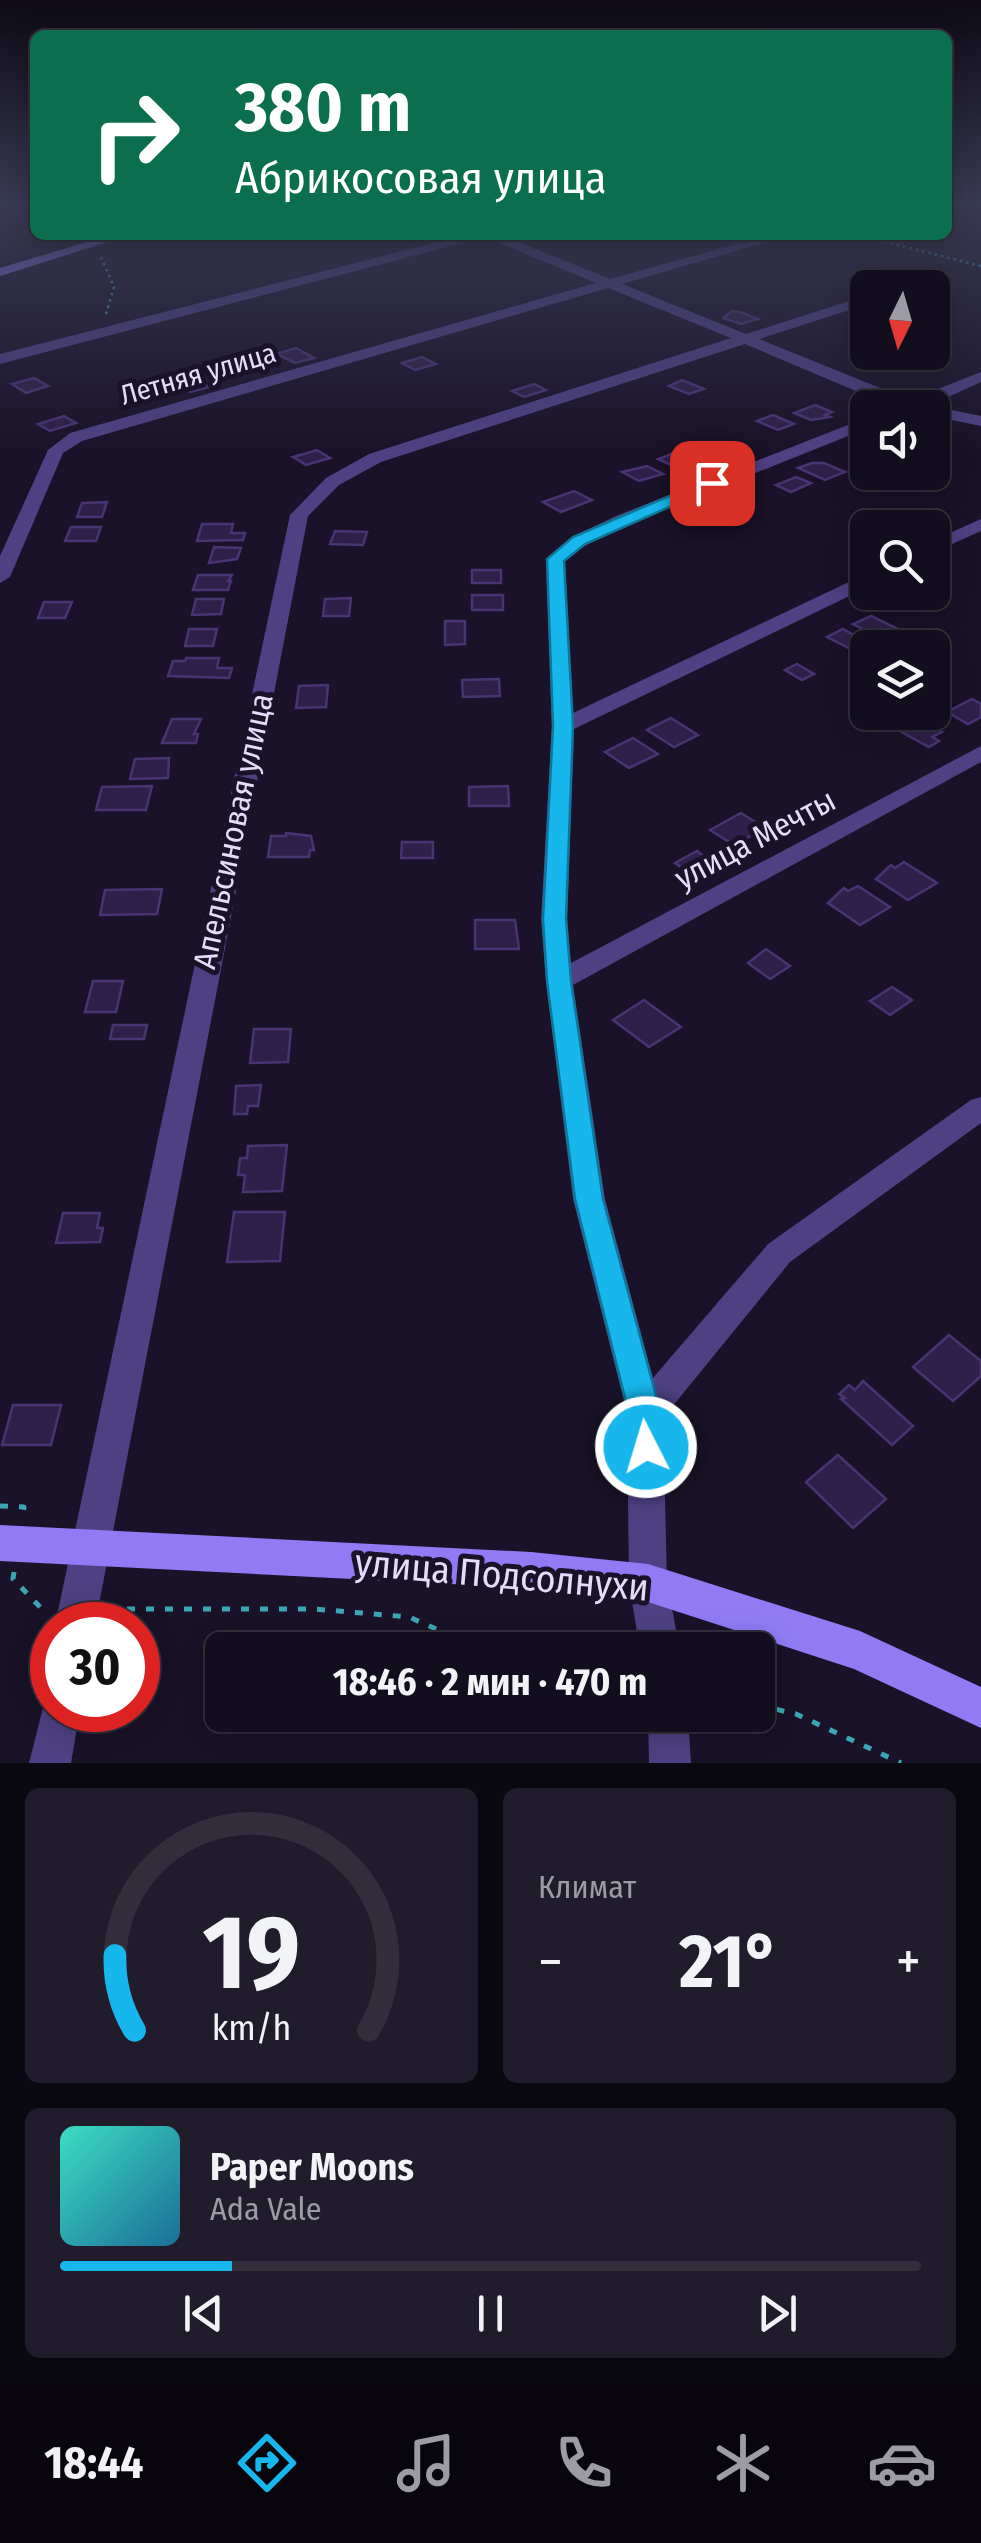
<!DOCTYPE html>
<html lang="ru">
<head>
<meta charset="utf-8">
<style>
  body { margin:0; font-family:"Fira Sans Condensed",sans-serif; background:#201c2b; color:#f1f3f6; height:100vh; display:flex; flex-direction:column; font-size:38px; white-space:nowrap }
  * { box-sizing:border-box; margin:0 }
  p { font-size:32px; color:#9d9ca4 }
  .icon { flex:none; width:55px; height:55px; fill:none; stroke:currentColor; stroke-width:2; stroke-linecap:round; stroke-linejoin:round }
  .map { position:relative; height:1763px; overflow:hidden }
  .drawer { display:flex; flex-direction:column; gap:25px; padding:25px; background:#0a0810; flex:1 }
  .drawer>* { flex:none }
  .banner { position:absolute; left:30px; top:30px; width:922px; height:210px; border-radius:15px; box-shadow:0 5px 25px #0003,0 0 0 2px #322e3c; background:#0b6e4f; color:#fff; overflow:hidden }
  .needle { width:65px; rotate:185deg }
  .buttons { position:absolute; left:850px; top:270px; display:grid; gap:20px }
  .buttons a { display:grid; place-items:center; width:100px; height:100px; border-radius:15px; background:#130e1e; box-shadow:0 5px 25px #0003,0 0 0 2px #322e3c; font-size:50px }
  .speed { position:absolute; left:30px; top:1602px; display:flex; gap:20px; font-size:50px; font-weight:700; text-align:center }
  .speed>* { display:grid; place-content:center; width:130px; height:130px; border-radius:50%; background:#130e1e; box-shadow:0 5px 25px #0003,0 0 0 2px #322e3c; line-height:1 }
  .speed .limit { border:15px solid #d22; background:#fff; color:#111 }
  .pin { position:absolute; display:grid; place-items:center; width:85px; height:85px; color:#fff; margin:-42px; border-radius:20px; box-shadow:0 5px 15px #0006 }
  .me { position:absolute; width:110px; margin:-55px; rotate:355deg; stroke-linejoin:round; filter:drop-shadow(0 0 8px #0008) }
  .turn { display:flex; align-items:center; gap:35px; height:210px; padding:0 40px; font-size:45px }
  .turn .icon { width:130px; height:130px; stroke-width:2.5 }
  .turn b { display:block; font-size:70px; line-height:85px }
  .big { font-size:75px; font-weight:700; line-height:1.1 }
  .drawer .tile { flex:1; display:flex; flex-direction:column; justify-content:center; gap:15px; min-width:0; padding:0 35px; border-radius:15px; background:#201c2b }
  .drawer .dial { align-items:center; gap:0 }
  .dial svg { height:260px; overflow:visible; fill:none; stroke:#322e3c; stroke-width:7; stroke-linecap:round; text-anchor:middle }
  .dial text { fill:#f1f3f6; stroke:none }
  .song { display:flex; align-items:center; gap:30px }
  .cover { width:120px; height:120px; border-radius:15px; background:linear-gradient(135deg,hsl(170 70% 55%),hsl(200 70% 35%)) }
  .played { height:10px; border-radius:5px; background:linear-gradient(90deg,#17b7ed 20%,#322e3c 20%) }
  .keys { display:flex; justify-content:space-around; direction:ltr }
  .heat { display:flex; justify-content:space-between; align-items:center; font-size:55px; direction:ltr }
  .drawer .tiles { flex:1; display:grid; gap:25px; grid-template-columns:1fr 1fr }
  .tile:last-child { grid-column:span 2 }
  .trip { position:absolute; left:205px; top:1632px; width:570px; height:100px; border-radius:15px; background:#130e1e; box-shadow:0 5px 25px #0003,0 0 0 2px #322e3c; font-weight:700; line-height:100px; text-align:center }
  .menu { display:flex; height:160px; justify-content:space-around; align-items:center; background:#08060c; color:#9d9ca4 }
  .menu .icon { width:70px; height:70px }
  .menu .selected { color:#17b7ed }
  .menu b { font-size:45px; color:#f1f3f6 }
  .map>svg:first-child { display:block }
  .building { fill:#2e2048; stroke:#493472; stroke-width:2.5 }
  .lines { fill:none; stroke-linecap:round; stroke-linejoin:round }
  .path-far1 { stroke:#3aa7b2; stroke-width:2.5; stroke-dasharray:2.5 4; stroke-linecap:butt }
  .path { stroke:#3aa7b2; stroke-width:5; stroke-dasharray:8 11; stroke-linecap:butt }
  .lane { fill:#4e4183; fill-rule:evenodd }
  .street { fill:#4e4183; fill-rule:evenodd }
  .secondary { fill:#907bf5; fill-rule:evenodd }
  .route { fill:#17b7ed; stroke:#0f779a; stroke-width:2.5 }
  .labels { text-anchor:middle; dominant-baseline:central; stroke-width:10; stroke-linejoin:round; paint-order:stroke }
  .far-street-label { font-size:28px; fill:#e5dcfc; stroke:#191228 }
  .street-label { font-size:32px; fill:#e5dcfc; stroke:#191228 }
  .near-street-label { font-size:38px; fill:#e5dcfc; stroke:#191228 }
</style>
</head>
<body>
<div class="map">
<svg width="981" height="1763" viewBox="0 0 981 1763">
  <rect width="100%" height="100%" fill="#191228"/>
  <g class="building">
    <polygon points="732,311 740,312 758,319 741,324 723,318"/>
    <polygon points="296,348 314,358 295,363 276,354"/>
    <polygon points="422,357 436,364 415,370 402,363"/>
    <polygon points="34,378 48,386 26,393 12,384"/>
    <polygon points="195,378 209,387 190,392 175,384"/>
    <polygon points="682,380 704,389 689,394 669,386"/>
    <polygon points="534,384 546,390 524,397 512,391"/>
    <polygon points="815,405 832,412 825,415 830,417 811,420 794,413"/>
    <polygon points="773,415 794,424 778,430 757,421"/>
    <polygon points="64,416 76,423 50,431 38,424"/>
    <polygon points="706,442 728,451 708,456 691,449"/>
    <polygon points="317,450 330,458 306,465 293,457"/>
    <polygon points="679,451 693,458 673,466 658,459"/>
    <polygon points="812,463 824,463 845,472 825,480 798,468"/>
    <polygon points="647,466 663,474 639,481 622,472"/>
    <polygon points="796,477 811,483 791,492 776,485"/>
    <polygon points="574,491 592,500 561,512 543,502"/>
    <polygon points="107,502 102,517 77,517 82,503"/>
    <polygon points="202,524 233,524 231,533 245,533 243,540 197,541"/>
    <polygon points="71,527 101,527 96,541 65,541"/>
    <polygon points="335,531 367,532 363,545 330,544"/>
    <polygon points="214,547 241,548 237,559 209,563"/>
    <rect x="472" y="570" width="29" height="13"/>
    <polygon points="198,575 232,575 228,581 231,581 228,590 193,590"/>
    <rect x="472" y="595" width="31" height="15"/>
    <polygon points="351,598 349,616 323,616 325,599"/>
    <polygon points="196,599 224,599 221,614 192,615"/>
    <polygon points="44,602 72,602 65,618 38,618"/>
    <polygon points="871,616 896,628 878,637 853,624"/>
    <polygon points="445,621 465,621 465,644 445,645"/>
    <polygon points="189,629 217,629 213,646 185,646"/>
    <polygon points="843,629 864,641 849,648 827,637"/>
    <polygon points="186,658 219,658 217,668 232,668 229,678 168,676 173,661 185,661"/>
    <polygon points="797,664 814,674 802,680 785,670"/>
    <polygon points="499,679 500,696 463,697 462,680"/>
    <polygon points="328,685 326,707 296,708 299,686"/>
    <polygon points="972,699 981,704 981,717 968,724 947,712"/>
    <polygon points="671,718 698,735 674,747 647,730"/>
    <polygon points="916,718 942,732 932,737 939,741 929,747 896,729"/>
    <polygon points="172,719 201,719 194,734 198,734 196,743 162,743"/>
    <polygon points="633,738 658,754 629,768 605,752"/>
    <polygon points="169,758 168,778 130,779 135,759"/>
    <polygon points="152,786 146,810 96,810 102,787"/>
    <polygon points="508,786 509,806 469,806 469,787"/>
    <polygon points="741,813 765,828 734,845 710,830"/>
    <polygon points="286,833 311,836 314,850 310,850 309,857 268,857 271,836 286,836"/>
    <polygon points="402,842 433,842 433,858 401,858"/>
    <polygon points="697,851 704,856 709,853 716,858 711,861 719,866 697,878 675,863"/>
    <polygon points="904,862 937,883 908,900 876,879 891,865 895,868"/>
    <polygon points="858,886 890,907 860,925 828,903 844,888 848,891"/>
    <polygon points="162,889 157,914 100,915 105,890"/>
    <polygon points="475,920 515,920 519,949 475,949"/>
    <polygon points="766,949 790,966 770,979 748,963"/>
    <polygon points="93,981 123,981 116,1012 85,1012"/>
    <polygon points="892,987 912,1000 890,1015 870,1001"/>
    <polygon points="644,1000 681,1027 649,1047 613,1020"/>
    <polygon points="113,1025 147,1025 144,1039 110,1039"/>
    <polygon points="254,1029 291,1029 288,1062 250,1063"/>
    <polygon points="261,1085 258,1106 248,1106 247,1114 234,1114 236,1086"/>
    <polygon points="287,1145 282,1191 243,1192 245,1175 238,1175 240,1158 247,1158 248,1146"/>
    <polygon points="234,1212 285,1212 280,1261 227,1262"/>
    <polygon points="63,1213 100,1213 97,1228 103,1228 100,1242 56,1243"/>
    <polygon points="949,1335 981,1361 981,1376 953,1401 913,1367"/>
    <polygon points="863,1381 913,1426 892,1445 841,1399 845,1398 839,1394 849,1385 855,1390"/>
    <polygon points="13,1405 61,1405 51,1445 2,1445"/>
    <polygon points="838,1455 886,1499 853,1528 806,1482"/>
  </g>
  <g class="lines">
    <g class="path-far1">
      <polyline points="859,235 981,266"/>
      <polyline points="101,257 114,287 106,314"/>
    </g>
    <g class="path">
      <polyline points="0,1506 24,1507 23,1513"/>
      <polyline points="14,1572 13,1579 41,1608 48,1608"/>
      <polyline points="108,1609 314,1609 409,1617 483,1650"/>
      <polyline points="758,1705 796,1714 901,1763"/>
    </g>
    <polygon class="lane" points="952,206 961,206 948,213 948,209"/>
    <g class="street">
      <polygon points="465,235 501,235 610,279 770,235 770,241 622,284 746,334 868,295 868,304 759,339 910,400 981,372 981,382 924,408 896,408 745,344 381,462 339,485 308,516 95,1625 55,1625 290,515 326,478 369,454 731,338 608,288 82,441 63,453 10,577 0,583 0,556 48,450 70,433 596,283 485,237 0,364 0,354"/>
      <polygon points="932,406 981,416 981,426 932,416 932,408 927,408"/>
      <polygon points="868,417 868,428 628,524 586,545 565,561 573,713 868,573 868,587 574,729 567,919 571,963 981,746 981,762 573,985 605,1199 653,1378 768,1244 971,1100 981,1097 981,1123 790,1262 663,1418 667,1583 680,1650 640,1650 629,1583 627,1413 573,1199 546,981 541,919 552,726 546,559 572,537 616,516"/>
      <polygon points="981,519 981,531 932,553 932,541"/>
      <polygon points="52,1693 52,1710 80,1710 71,1763 29,1763 46,1696"/>
      <polygon points="648,1715 688,1715 691,1763 649,1763"/>
    </g>
    <g class="secondary">
      <polygon points="110,235 130,235 0,276 0,268"/>
      <polygon points="0,1525 531,1552 648,1564 860,1631 981,1687 981,1728 854,1669 648,1602 531,1588 0,1561"/>
    </g>
  </g>
  <linearGradient id="sky" x2="0" y2="1"><stop stop-color="#0e0a16"/><stop offset="0.45" stop-color="#383953"/><stop offset="1" stop-color="#383953" stop-opacity="0"/></linearGradient>
  <rect width="981" height="453" fill="url(#sky)"/>
  <polygon class="route" points="712,478 717,479 717,486 585,544 564,561 573,726 566,919 571,981 603,1199 661,1414 662,1447 657,1458 646,1462 634,1458 629,1447 629,1414 575,1199 547,981 543,919 553,726 547,559 573,537"/>
  <g class="labels">
    <g class="far-street-label">
      <text transform="translate(198 374) rotate(-16)">Летняя улица</text>
    </g>
    <g class="street-label">
      <text transform="translate(233 831) rotate(-78)">Апельсиновая улица</text>
      <text transform="translate(755 839) rotate(-28)">улица Мечты</text>
    </g>
    <g class="near-street-label">
      <text transform="translate(502 1575) rotate(5)">улица Подсолнухи</text>
    </g>
  </g>
</svg>
<div class="buttons">
<a><svg class="needle" viewBox="-14 -14 28 28"><path d="M0-13l5 13h-10z" fill="#e53935"/><path d="M0 13l5-13h-10z" fill="#9d9ca4"/></svg></a>
<a><svg class="icon" aria-label="sound" viewBox="0 0 24 24"><path d="M4 9h4l5-4v14l-5-4H4zM17 9q2 3 0 6"/></svg></a>
<a><svg class="icon" aria-label="search" viewBox="0 0 24 24"><circle cx="10" cy="10" r="6"/><path d="M15 15l6 6"/></svg></a>
<a><svg class="icon" aria-label="layers" viewBox="0 0 24 24"><path d="M12 4l9 5-9 5-9-5zM3 14l9 5 9-5"/></svg></a>
</div>
<div class="speed"><div class="limit">30</div></div>
<div class="pin" style="left:712px;top:483px;background:#d93025"><svg class="icon" aria-label="arrive" viewBox="0 0 24 24"><path d="M6 21V4h12l-3 4 3 4H6"/></svg></div>
<svg class="me" style="left:646px;top:1447px" viewBox="-20 -20 40 40"><circle r="17" fill="#17b7ed" stroke="#fff" stroke-width="3"/><path d="M0-11L8 9 0 5-8 9z" fill="#fff"/></svg>
<div class="trip">18:46 · 2 мин · 470 m</div>
<div class="banner">
<div class="turn"><svg class="icon" aria-label="right" viewBox="0 0 24 24"><path d="M7 20v-9h11M14 6l5 5-5 5"/></svg><div><b>380 m</b>Абрикосовая улица</div></div>
</div>
</div>
<section class="drawer">
<div class="tiles">
<div class="tile dial"><svg viewBox="0 0 100 80">
<path d="M14 69A42 42 0 1 1 86 69"/>
<path d="M14 69A42 42 0 0 1 8 46" stroke="#17b7ed"/>
<text x="50" y="56" font-size="32" font-weight="700">19</text>
<text x="50" y="72" font-size="11">km/h</text>
</svg></div>
<div class="tile"><p>Климат</p>
<div class="heat"><a>−</a><b class="big">21°</b><a>+</a></div>
</div>
<div class="tile">
<div class="song"><i class="cover"></i><div><b>Paper Moons</b><p>Ada Vale</p></div></div>
<div class="played"></div>
<div class="keys"><svg class="icon" aria-label="previous" viewBox="0 0 24 24"><path d="M18 5L8 12l10 7zM5 5v14"/></svg><svg class="icon" aria-label="pause" viewBox="0 0 24 24"><path d="M8 5v14M16 5v14"/></svg><svg class="icon" aria-label="next" viewBox="0 0 24 24"><path d="M6 5l10 7-10 7zM19 5v14"/></svg></div>
</div>
</div>
</section>
<nav class="menu">
<b>18:44</b>
<svg class="icon selected" aria-label="directions" viewBox="0 0 24 24"><path d="M12 3l9 9-9 9-9-9zM9 14v-3h6M13 9l2 2-2 2"/></svg>
<svg class="icon" aria-label="music" viewBox="0 0 24 24"><path d="M9 18V5l10-2v13"/><circle cx="6" cy="18" r="3"/><circle cx="16" cy="16" r="3"/></svg>
<svg class="icon" aria-label="phone" viewBox="0 0 24 24"><path d="M5 4h4l2 5-3 2q2 4 5 5l2-3 5 2v4C11 20 4 13 5 4z"/></svg>
<svg class="icon" aria-label="climate" viewBox="0 0 24 24"><path d="M12 3v18M4 7l16 10M4 17L20 7"/></svg>
<svg class="icon" aria-label="car" viewBox="0 0 24 24"><path d="M5 17H2v-5l4-1 3-4h7l3 4 3 1v5h-3M9 17h6M6 11h13"/><circle cx="7" cy="17" r="2"/><circle cx="17" cy="17" r="2"/></svg>
</nav>
</body>
</html>
